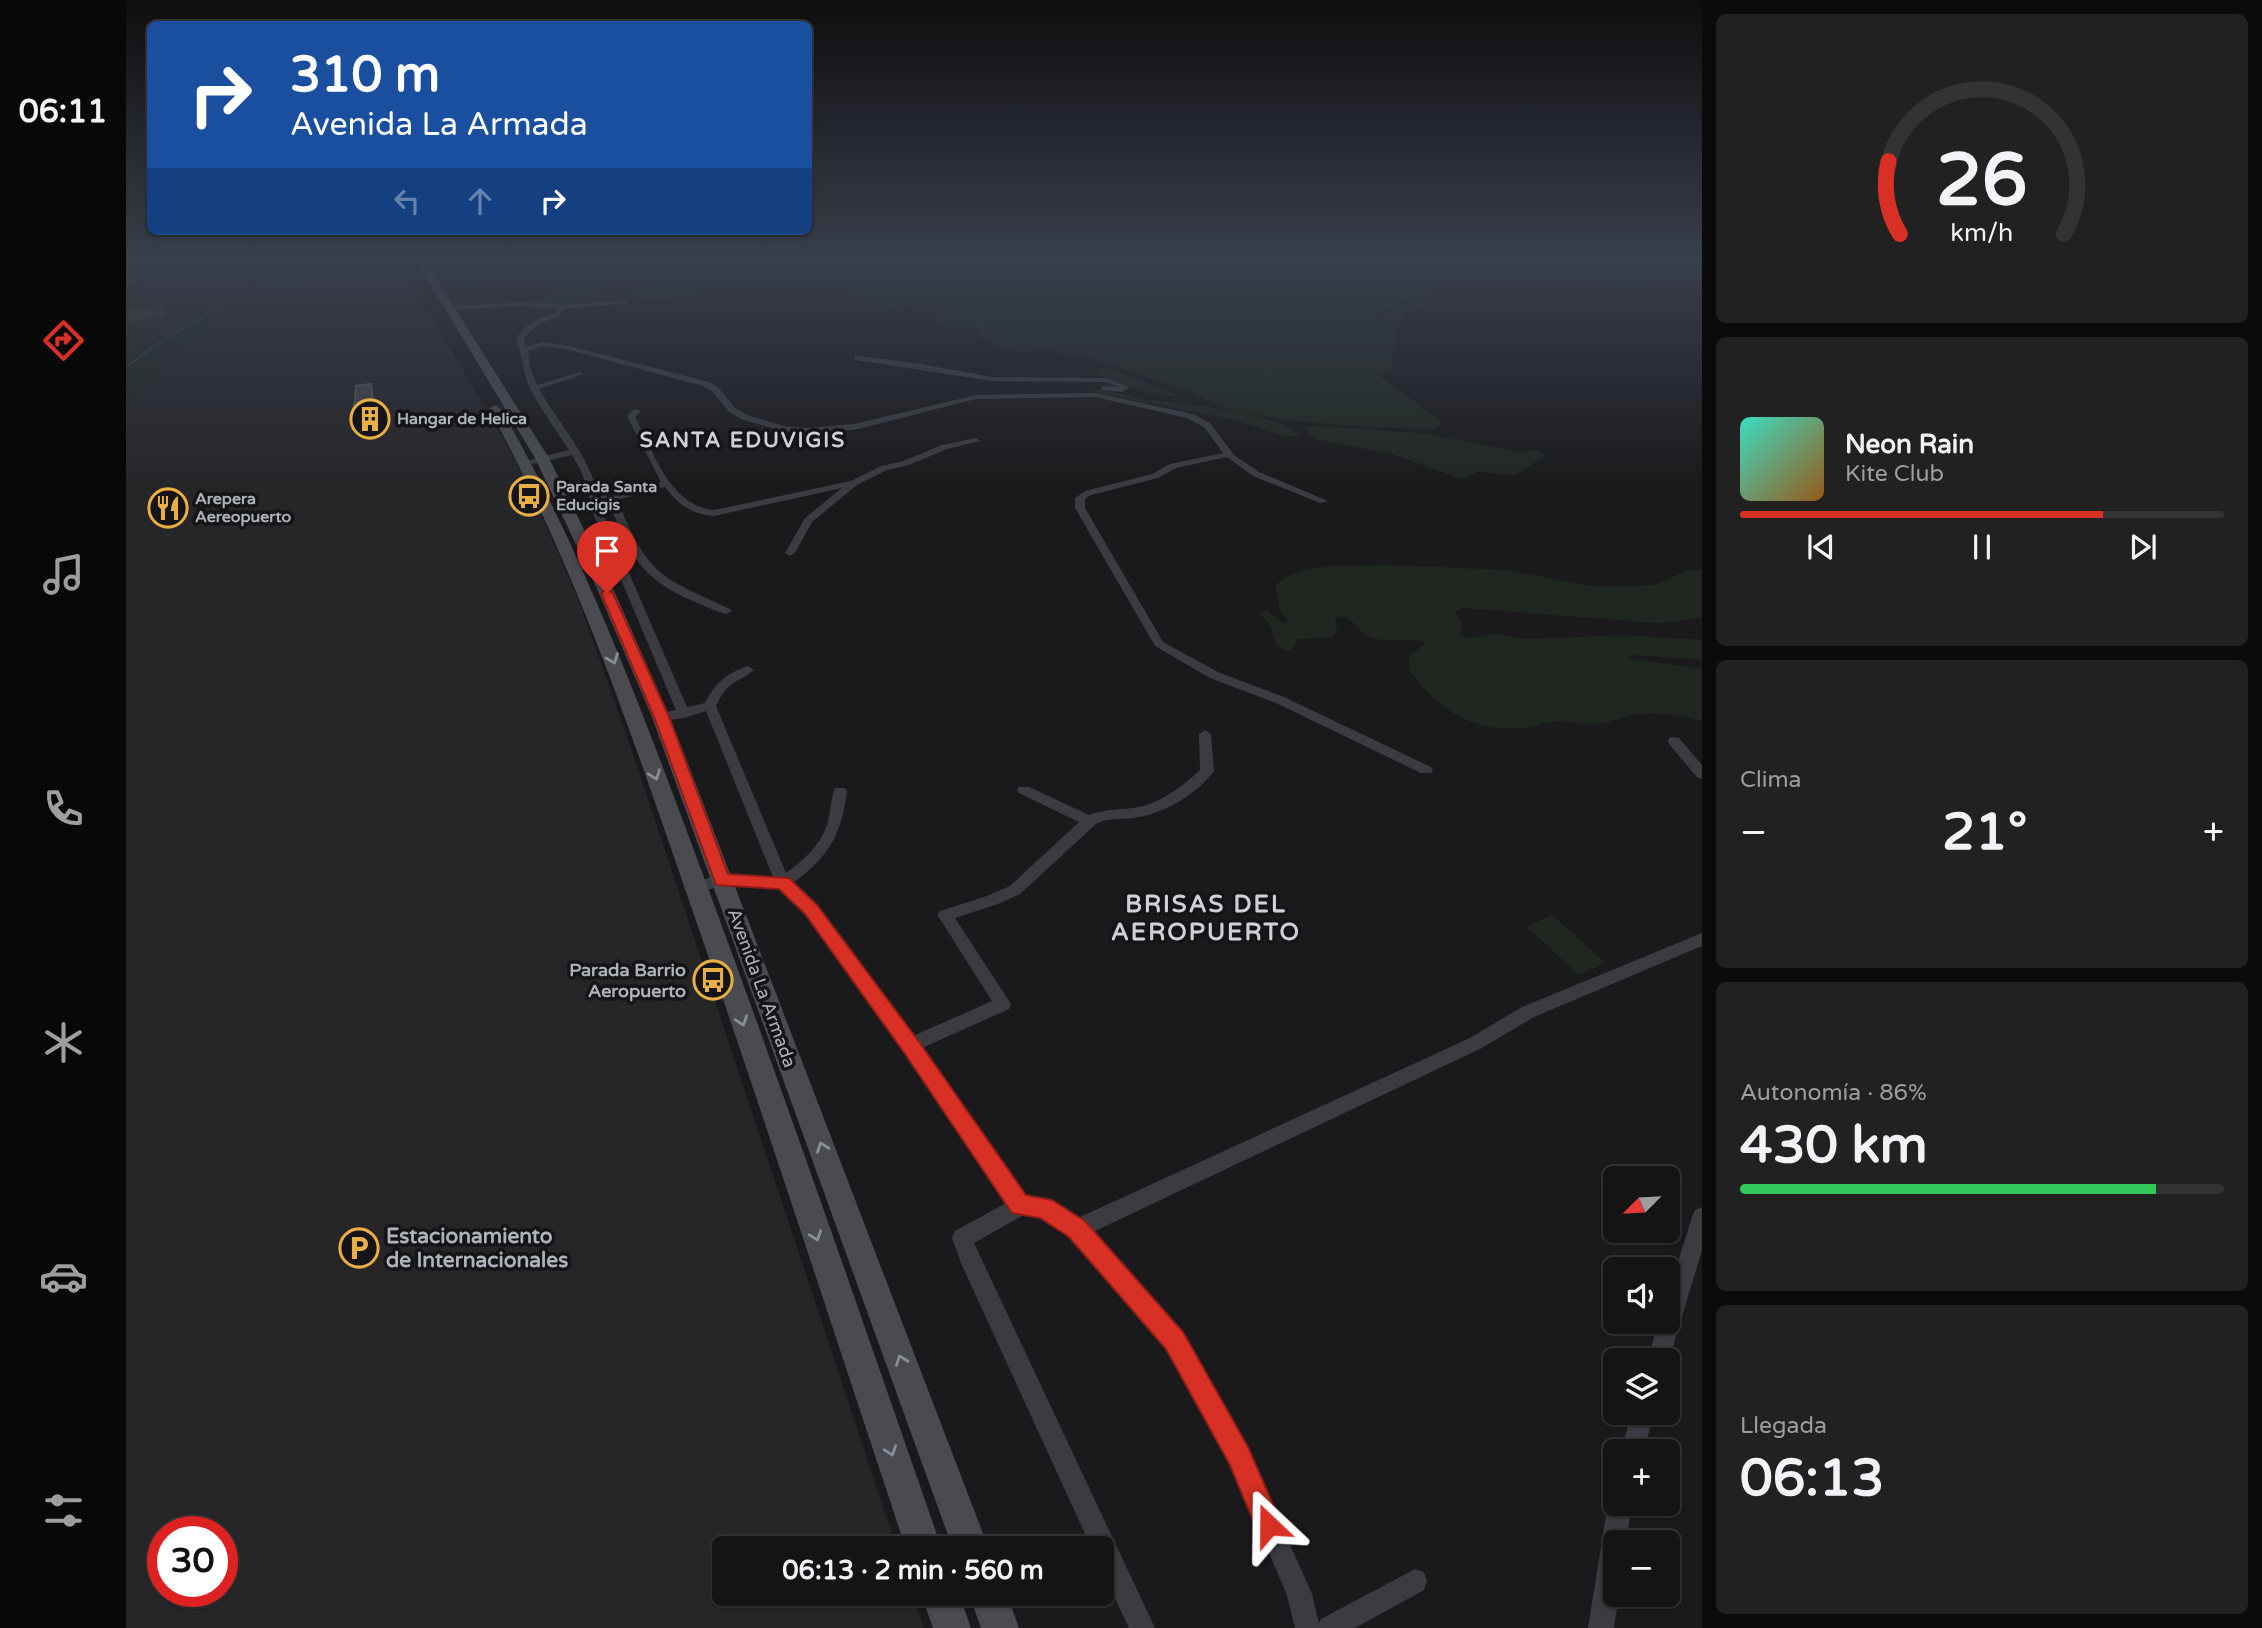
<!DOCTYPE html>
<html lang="es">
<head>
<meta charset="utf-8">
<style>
  body { margin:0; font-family:"Varela Round",sans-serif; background:#212122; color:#f1f3f6; height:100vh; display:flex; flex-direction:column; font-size:26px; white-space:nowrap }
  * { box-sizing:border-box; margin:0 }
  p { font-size:23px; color:#9d9ea0 }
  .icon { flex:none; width:38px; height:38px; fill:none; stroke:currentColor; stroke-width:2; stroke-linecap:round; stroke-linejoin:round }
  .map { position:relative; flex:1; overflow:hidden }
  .drawer { display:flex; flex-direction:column; gap:14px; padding:14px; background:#0b0b0c; width:560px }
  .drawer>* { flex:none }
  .top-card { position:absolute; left:21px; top:21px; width:665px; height:214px; border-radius:10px; box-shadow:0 2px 5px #0004,0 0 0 2px #333334; background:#1a4fa0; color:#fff; overflow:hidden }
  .needle { width:46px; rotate:246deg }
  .controls { position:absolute; left:1477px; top:1166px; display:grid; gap:14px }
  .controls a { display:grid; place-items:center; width:77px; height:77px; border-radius:10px; background:#141415; box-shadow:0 2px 5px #0004,0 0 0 2px #333334; font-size:35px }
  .speed { position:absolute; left:21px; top:1516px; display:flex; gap:14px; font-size:35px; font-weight:700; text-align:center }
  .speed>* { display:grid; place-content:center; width:91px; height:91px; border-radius:50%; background:#141415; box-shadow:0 2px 5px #0004,0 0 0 2px #333334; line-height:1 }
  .speed .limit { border:10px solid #d22; background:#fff; color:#111 }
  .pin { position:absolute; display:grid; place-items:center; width:60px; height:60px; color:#fff; margin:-72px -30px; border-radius:50% 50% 50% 0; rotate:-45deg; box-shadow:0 0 7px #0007 }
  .pin .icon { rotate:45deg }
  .me { position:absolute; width:77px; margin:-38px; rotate:337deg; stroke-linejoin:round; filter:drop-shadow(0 0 5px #0008) }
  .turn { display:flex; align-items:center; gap:24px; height:147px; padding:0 28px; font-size:32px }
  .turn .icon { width:91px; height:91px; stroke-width:2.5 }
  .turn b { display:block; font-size:49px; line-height:60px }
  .lanes { display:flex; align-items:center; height:66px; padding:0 28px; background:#0003; justify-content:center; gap:35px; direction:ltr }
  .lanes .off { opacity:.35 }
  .big { font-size:52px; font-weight:700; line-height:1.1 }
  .drawer .widget { flex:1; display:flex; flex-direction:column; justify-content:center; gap:10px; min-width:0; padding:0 24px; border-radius:10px; background:#212122 }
  .drawer .dial { align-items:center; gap:0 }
  .dial svg { height:182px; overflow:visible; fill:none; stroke:#333334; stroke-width:7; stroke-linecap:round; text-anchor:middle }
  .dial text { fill:#f1f3f6; stroke:none }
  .song { display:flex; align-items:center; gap:21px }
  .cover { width:84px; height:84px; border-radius:10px; background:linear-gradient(135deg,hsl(170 70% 55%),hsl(30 70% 35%)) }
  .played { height:7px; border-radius:4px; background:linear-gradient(90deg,#d93025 75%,#333334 75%) }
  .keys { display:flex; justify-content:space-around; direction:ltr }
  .heat { display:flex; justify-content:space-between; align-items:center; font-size:38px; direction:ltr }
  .charge { height:10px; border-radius:5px; background:linear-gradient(90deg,#34c759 86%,#333334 0) }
  .trip { position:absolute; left:586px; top:1536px; width:402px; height:70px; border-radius:10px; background:#141415; box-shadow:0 2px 5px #0004,0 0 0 2px #333334; font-weight:700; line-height:70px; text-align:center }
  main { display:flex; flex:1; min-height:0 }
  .tab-bar { display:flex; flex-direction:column; width:126px; justify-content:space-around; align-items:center; background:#080808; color:#9d9ea0 }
  .tab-bar .icon { width:49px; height:49px }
  .tab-bar .selected { color:#d93025 }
  .tab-bar b { font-size:32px; color:#f1f3f6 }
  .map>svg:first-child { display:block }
  .built { fill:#262629; fill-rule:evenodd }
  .green { fill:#202721 }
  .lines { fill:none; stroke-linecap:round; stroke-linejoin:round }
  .stream { stroke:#303940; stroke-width:2 }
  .taxiway { fill:#343539; fill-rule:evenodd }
  .street { fill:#3b3c41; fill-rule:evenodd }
  .secondary { fill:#494b51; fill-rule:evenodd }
  .wall { fill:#36363a }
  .shaded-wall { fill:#252528 }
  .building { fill:#434448; stroke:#53555a; stroke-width:2 }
  .oneway { stroke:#8a8e96 }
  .route { fill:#d93025; stroke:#8d1f18; stroke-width:2 }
  .labels { text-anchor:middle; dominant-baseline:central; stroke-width:7; stroke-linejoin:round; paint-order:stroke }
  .far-poi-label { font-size:16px; font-weight:bold; fill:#adb2bb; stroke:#151517; text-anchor:start }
  .poi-label { font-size:18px; font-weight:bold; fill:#adb2bb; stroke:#151517; text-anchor:end }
  .street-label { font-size:18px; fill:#adb2bb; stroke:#151517 }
  .far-district-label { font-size:21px; font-weight:bold; letter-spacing:2px; fill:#ced1d7; stroke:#151517 }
  .near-poi-label { font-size:21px; font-weight:bold; fill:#adb2bb; stroke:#151517; text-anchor:start }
  .district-label { font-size:24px; font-weight:bold; letter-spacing:2px; fill:#ced1d7; stroke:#151517 }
</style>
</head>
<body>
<main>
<nav class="tab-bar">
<b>06:11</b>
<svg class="icon selected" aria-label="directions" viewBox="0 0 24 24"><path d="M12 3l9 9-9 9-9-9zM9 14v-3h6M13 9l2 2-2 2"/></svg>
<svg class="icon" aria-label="music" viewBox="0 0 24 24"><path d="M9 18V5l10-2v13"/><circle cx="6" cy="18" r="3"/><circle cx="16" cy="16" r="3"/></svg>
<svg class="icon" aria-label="phone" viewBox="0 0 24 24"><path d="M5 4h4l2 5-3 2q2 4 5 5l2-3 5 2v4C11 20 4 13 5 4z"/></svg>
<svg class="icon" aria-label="climate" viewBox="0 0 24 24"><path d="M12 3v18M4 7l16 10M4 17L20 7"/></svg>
<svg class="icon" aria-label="car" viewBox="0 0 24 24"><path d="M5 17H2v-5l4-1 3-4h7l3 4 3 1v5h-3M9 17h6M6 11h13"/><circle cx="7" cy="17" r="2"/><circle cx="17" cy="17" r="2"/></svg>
<svg class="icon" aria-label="filters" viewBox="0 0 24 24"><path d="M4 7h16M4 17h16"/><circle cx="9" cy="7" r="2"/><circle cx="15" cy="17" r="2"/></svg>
</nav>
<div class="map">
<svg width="1576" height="1628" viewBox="0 0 1576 1628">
  <rect width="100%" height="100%" fill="#1a1a1c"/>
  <path class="built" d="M0 259H272L292 294 288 297 295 308 302 310 401 480 388 484 398 499 415 514 453 601 510 763 771 1549H598V1594H786L798 1628H0ZM37 1531H96V1591H37Z"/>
  <g class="green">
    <path d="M320 259H1482C1499 260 1529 259 1537 274L1508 287 1443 276 1430 266 1415 273 1381 274 1418 267 1405 262 1366 276 1330 279 1287 275 1290 280 1318 286 1253 311 1248 319 1253 320C1265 308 1293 297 1311 299L1279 313 1270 328 1265 372 1252 375 1314 420V426L1309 429H1293C1235 425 1116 425 1069 394L947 352C929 358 922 344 906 348L904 352C887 353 867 345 853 336L855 329 851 327H816L809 321 810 316 817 309C795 293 770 314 749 312L735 298 717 296 725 290C697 287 671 285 644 285 633 285 622 282 611 283 586 286 521 313 501 292L507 280H487C456 308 438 305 398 303L403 300 423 298 442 288 438 286 442 283 415 282 418 277 381 274 353 286 327 288 313 270 323 262Z"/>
    <polygon points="80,307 86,309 79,334 0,400 0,353 24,336 29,338 70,314 64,313"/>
    <polygon points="976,368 985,369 1059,398 1022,393 966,373"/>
    <path d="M963 391C981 388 999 396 1017 399 1045 403 1161 412 1173 436H1157L1108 420Z"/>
    <polygon points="1182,426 1295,433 1394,452 1411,450 1419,456 1389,475 1352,472 1335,479 1263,453 1188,439 1179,427"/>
    <path d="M1258 565 1381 570 1471 587 1529 585 1560 571 1576 569V618L1533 623 1336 608 1329 612 1336 621 1334 634 1343 638 1367 634 1402 639 1499 635 1576 640V660L1508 655 1502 658 1576 669V721C1554 715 1530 711 1507 715 1492 718 1480 724 1465 725 1454 725 1444 720 1433 721 1420 722 1408 728 1396 728 1346 732 1310 709 1283 669L1284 655 1298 645V641C1278 637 1260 645 1241 635 1229 629 1224 611 1209 618L1211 628 1208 637 1171 639 1165 651C1143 647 1151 637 1143 623 1143 623 1135 615 1134 615L1141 610 1155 622 1163 623 1153 608 1150 585C1171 562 1229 566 1258 565Z"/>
    <polygon points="1427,915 1479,963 1453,975 1400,926"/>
  </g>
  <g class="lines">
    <polyline class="stream" points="0,367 33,343 134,283 180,282"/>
    <g class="taxiway">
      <polygon points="5,276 14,281 11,285 0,287 0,277"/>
      <polygon points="31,306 38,308 40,312 38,316 0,322 0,310"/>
    </g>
    <g class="street">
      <path d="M504 300 502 303 438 309 432 317C420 319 403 329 398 340L400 347 416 342 440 345 583 382 593 388 609 408 621 415 657 426 681 428 728 424 850 395 969 393 1067 414 1084 423 1108 455 1133 472 1202 501 1194 503 1127 476 1101 457 1050 468 1032 478 965 495 959 499V508L1037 642 1092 672 1158 697 1305 767 1307 770 1305 773H1295L1150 703 1084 678 1029 646 949 508V498L959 491 1026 474 1044 464 1097 453 1078 427 1061 418 969 397 850 399 728 430 681 434 656 431 615 419 603 412 587 392 577 386 440 349 416 346 402 351 404 368 411 385 454 372 458 374 413 389C434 426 470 463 474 506L561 707 579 703C589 683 601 673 622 666L628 670C609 685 603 679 590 706L660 873C679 859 696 844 702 821 705 810 705 798 709 788H719L721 791C715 836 703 856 667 883L678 892 787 1036 866 1001 814 919 811 915 814 911 861 896 884 886 953 822 893 793 891 790 893 787H903L963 815C978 809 991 810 1007 808 1032 805 1056 787 1074 770L1073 734 1079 730 1085 734 1088 771C1070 795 1037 814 1008 818 995 820 982 817 970 824L894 894 872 904 829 918 885 1004 883 1009 796 1048 899 1197H918L952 1218 1344 1038 1396 1007 1576 933V946L1408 1017 1356 1048 967 1232 1056 1333 1121 1448 1186 1594 1193 1623 1195 1619 1289 1569 1298 1572 1301 1581 1298 1590 1229 1628H1169L1161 1595 1105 1464 1040 1349 944 1236 915 1217 896 1216 848 1243 1029 1628H1003L976 1571V1549H966L835 1263 826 1238 829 1231 880 1203 778 1050 668 900 654 888 596 886 570 893 565 891 562 887 565 883 596 874 647 877 580 711 558 718 535 721 529 717 531 714 550 710 464 506C463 486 456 472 446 455L401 465 397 462 443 450C430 430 415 410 404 388 397 373 397 356 390 340 396 327 413 316 428 314L431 309 396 306 324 310 321 308 324 306 396 302 436 305Z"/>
      <polygon points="732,356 795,364 866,377 980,378 1004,387 996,392 976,390 976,386 993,387 979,382 866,381 729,360 729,356"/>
      <path d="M508 409 515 411 509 417C527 451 544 506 588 510L725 481 755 466 777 461 816 445 850 438 854 441 821 449 783 465 761 470 731 485 686 522 669 553 664 556 659 553 679 518 716 488 588 516C565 514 553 505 539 487L491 500C524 577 531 575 604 609L606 611 600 614C589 611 579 606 569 602 513 578 504 554 482 501L474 497 479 494 486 496 535 482 501 416Z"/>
      <polygon points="1548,737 1553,738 1576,765 1576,779 1571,777 1543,744 1542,741 1543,738"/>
      <polygon points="1576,1207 1576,1250 1543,1360 1542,1363 1542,1360 1521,1360 1533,1321 1542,1321 1542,1294 1566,1217 1569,1210"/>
      <polygon points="1506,1412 1528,1412 1518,1451 1495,1451"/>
      <polygon points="1489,1493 1489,1503 1506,1503 1500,1542 1489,1542 1489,1594 1493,1594 1488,1628 1462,1628 1482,1503 1486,1495"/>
    </g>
    <g class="secondary">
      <polygon points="289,259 298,259 423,458 489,593 544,717 863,1549 827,1549 526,717 473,593 409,458"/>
      <path d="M369 405 375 409C462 561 521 724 582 888 663 1107 739 1328 816 1549H780C706 1327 634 1104 557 883 501 721 446 559 363 409Z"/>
      <polygon points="795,1594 833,1594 845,1628 807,1628"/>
      <polygon points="843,1594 881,1594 893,1628 855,1628"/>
    </g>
  </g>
  <polygon class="wall" points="250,398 255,434 234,435 227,420"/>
  <polygon class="shaded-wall" points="245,384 250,398 255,434 249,419"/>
  <polygon class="building" points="245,384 249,419 227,420 230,386"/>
  <defs><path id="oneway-chevron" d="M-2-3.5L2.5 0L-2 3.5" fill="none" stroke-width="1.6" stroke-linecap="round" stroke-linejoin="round" transform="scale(1.75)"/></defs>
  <g class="oneway">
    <use href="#oneway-chevron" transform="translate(487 659) rotate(69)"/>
    <use href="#oneway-chevron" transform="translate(529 775) rotate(70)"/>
    <use href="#oneway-chevron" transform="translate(616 1021) rotate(71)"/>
    <use href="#oneway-chevron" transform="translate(696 1147) rotate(-110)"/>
    <use href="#oneway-chevron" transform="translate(690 1236) rotate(71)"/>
    <use href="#oneway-chevron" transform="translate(775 1360) rotate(-110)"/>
    <use href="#oneway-chevron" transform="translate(765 1451) rotate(71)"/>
  </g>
  <linearGradient id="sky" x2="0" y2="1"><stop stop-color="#0e0e0f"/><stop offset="0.53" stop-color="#383e4b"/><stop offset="1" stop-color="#383e4b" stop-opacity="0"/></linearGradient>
  <rect width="1576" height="487" fill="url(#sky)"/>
  <polygon class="route" points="481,589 487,593 543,717 602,874 663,878 691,905 791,1039 900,1195 926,1200 959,1221 1057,1332 1122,1447 1156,1525 1152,1535 1143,1539 1133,1535 1104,1465 1040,1349 943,1237 914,1218 886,1213 777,1051 679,914 653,889 590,885 528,717 475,593"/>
  <defs>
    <g id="building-ring" transform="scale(2.0125)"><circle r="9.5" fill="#151517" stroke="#e9af45" stroke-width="1.5"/><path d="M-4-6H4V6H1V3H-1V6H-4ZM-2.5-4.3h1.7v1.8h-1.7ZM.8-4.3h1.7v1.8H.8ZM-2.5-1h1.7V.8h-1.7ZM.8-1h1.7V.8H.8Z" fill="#e9af45"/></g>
    <g id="bus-ring" transform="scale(2.0125)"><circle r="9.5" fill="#151517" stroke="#e9af45" stroke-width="1.5"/><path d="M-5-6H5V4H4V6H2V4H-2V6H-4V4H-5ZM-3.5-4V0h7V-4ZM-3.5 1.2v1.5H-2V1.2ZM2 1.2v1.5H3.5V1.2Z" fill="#e9af45"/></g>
    <g id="restaurant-ring" transform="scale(2.0125)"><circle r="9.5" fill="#151517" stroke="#e9af45" stroke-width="1.5"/><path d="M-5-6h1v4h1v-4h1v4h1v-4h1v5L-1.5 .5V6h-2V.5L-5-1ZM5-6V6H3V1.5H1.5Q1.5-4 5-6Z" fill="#e9af45"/></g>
    <g id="parking-ring" transform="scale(2.0125)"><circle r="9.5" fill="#151517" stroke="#e9af45" stroke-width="1.5"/><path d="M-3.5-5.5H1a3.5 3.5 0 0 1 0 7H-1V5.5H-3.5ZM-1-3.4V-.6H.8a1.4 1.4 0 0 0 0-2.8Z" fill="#e9af45"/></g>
  </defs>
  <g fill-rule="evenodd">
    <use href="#building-ring" x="244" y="419"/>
    <use href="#bus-ring" x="403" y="496"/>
    <use href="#restaurant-ring" x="42" y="508"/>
    <use href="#bus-ring" x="587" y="980"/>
    <use href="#parking-ring" x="233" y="1248"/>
  </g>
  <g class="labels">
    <g class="far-poi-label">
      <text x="271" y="419">Hangar de Helica</text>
      <text x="430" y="487">Parada Santa<tspan x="430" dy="18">Educigis</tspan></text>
      <text x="69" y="499">Arepera<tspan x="69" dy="18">Aereopuerto</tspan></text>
    </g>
    <g class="poi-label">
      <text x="560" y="970">Parada Barrio<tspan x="560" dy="21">Aeropuerto</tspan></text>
    </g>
    <g class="street-label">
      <text transform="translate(636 988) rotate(70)">Avenida La Armada</text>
    </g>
    <g class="far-district-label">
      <text x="617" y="440">SANTA EDUVIGIS</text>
    </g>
    <g class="near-poi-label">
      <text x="260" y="1236">Estacionamiento<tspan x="260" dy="24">de Internacionales</tspan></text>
    </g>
    <g class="district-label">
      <text x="1080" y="904">BRISAS DEL<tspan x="1080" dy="28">AEROPUERTO</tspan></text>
    </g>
  </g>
</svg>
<div class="controls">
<a><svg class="needle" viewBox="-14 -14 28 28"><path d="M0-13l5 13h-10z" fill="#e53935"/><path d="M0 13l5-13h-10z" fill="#9d9ea0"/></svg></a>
<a><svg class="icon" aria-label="sound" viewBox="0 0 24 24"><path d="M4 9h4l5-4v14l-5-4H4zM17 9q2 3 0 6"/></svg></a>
<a><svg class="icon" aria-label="layers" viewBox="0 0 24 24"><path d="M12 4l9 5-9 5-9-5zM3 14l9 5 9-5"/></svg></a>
<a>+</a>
<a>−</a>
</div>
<div class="speed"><div class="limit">30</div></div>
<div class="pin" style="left:481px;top:593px;background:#d93025"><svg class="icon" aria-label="arrive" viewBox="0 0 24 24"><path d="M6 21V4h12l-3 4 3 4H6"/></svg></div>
<svg class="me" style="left:1143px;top:1525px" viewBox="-20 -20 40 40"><path d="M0-17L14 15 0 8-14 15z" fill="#d93025" stroke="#fff" stroke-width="4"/></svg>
<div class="trip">06:13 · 2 min · 560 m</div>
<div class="top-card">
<div class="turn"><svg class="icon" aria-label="right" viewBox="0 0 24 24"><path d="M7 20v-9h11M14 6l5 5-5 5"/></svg><div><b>310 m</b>Avenida La Armada</div></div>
<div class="lanes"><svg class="icon off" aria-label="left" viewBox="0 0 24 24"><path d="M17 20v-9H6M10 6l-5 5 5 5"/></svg><svg class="icon off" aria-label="ahead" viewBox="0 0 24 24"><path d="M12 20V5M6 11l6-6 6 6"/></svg><svg class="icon" aria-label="right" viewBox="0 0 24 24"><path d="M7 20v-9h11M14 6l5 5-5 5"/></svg></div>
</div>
</div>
<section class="drawer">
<div class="widget dial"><svg viewBox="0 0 100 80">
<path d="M14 69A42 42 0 1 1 86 69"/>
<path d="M14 69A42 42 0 0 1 9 37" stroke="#d93025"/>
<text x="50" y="56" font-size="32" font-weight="700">26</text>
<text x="50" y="72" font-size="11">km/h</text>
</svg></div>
<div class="widget">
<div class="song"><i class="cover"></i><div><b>Neon Rain</b><p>Kite Club</p></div></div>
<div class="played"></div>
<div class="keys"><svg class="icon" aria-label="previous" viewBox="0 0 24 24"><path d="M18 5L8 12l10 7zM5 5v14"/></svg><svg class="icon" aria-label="pause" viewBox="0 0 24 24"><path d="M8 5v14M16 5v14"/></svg><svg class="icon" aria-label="next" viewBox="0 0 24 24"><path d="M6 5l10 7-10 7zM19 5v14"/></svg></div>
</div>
<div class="widget"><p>Clima</p>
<div class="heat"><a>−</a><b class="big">21°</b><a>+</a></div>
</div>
<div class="widget"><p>Autonomía · 86%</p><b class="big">430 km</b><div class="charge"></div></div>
<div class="widget"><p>Llegada</p><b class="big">06:13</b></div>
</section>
</main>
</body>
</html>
